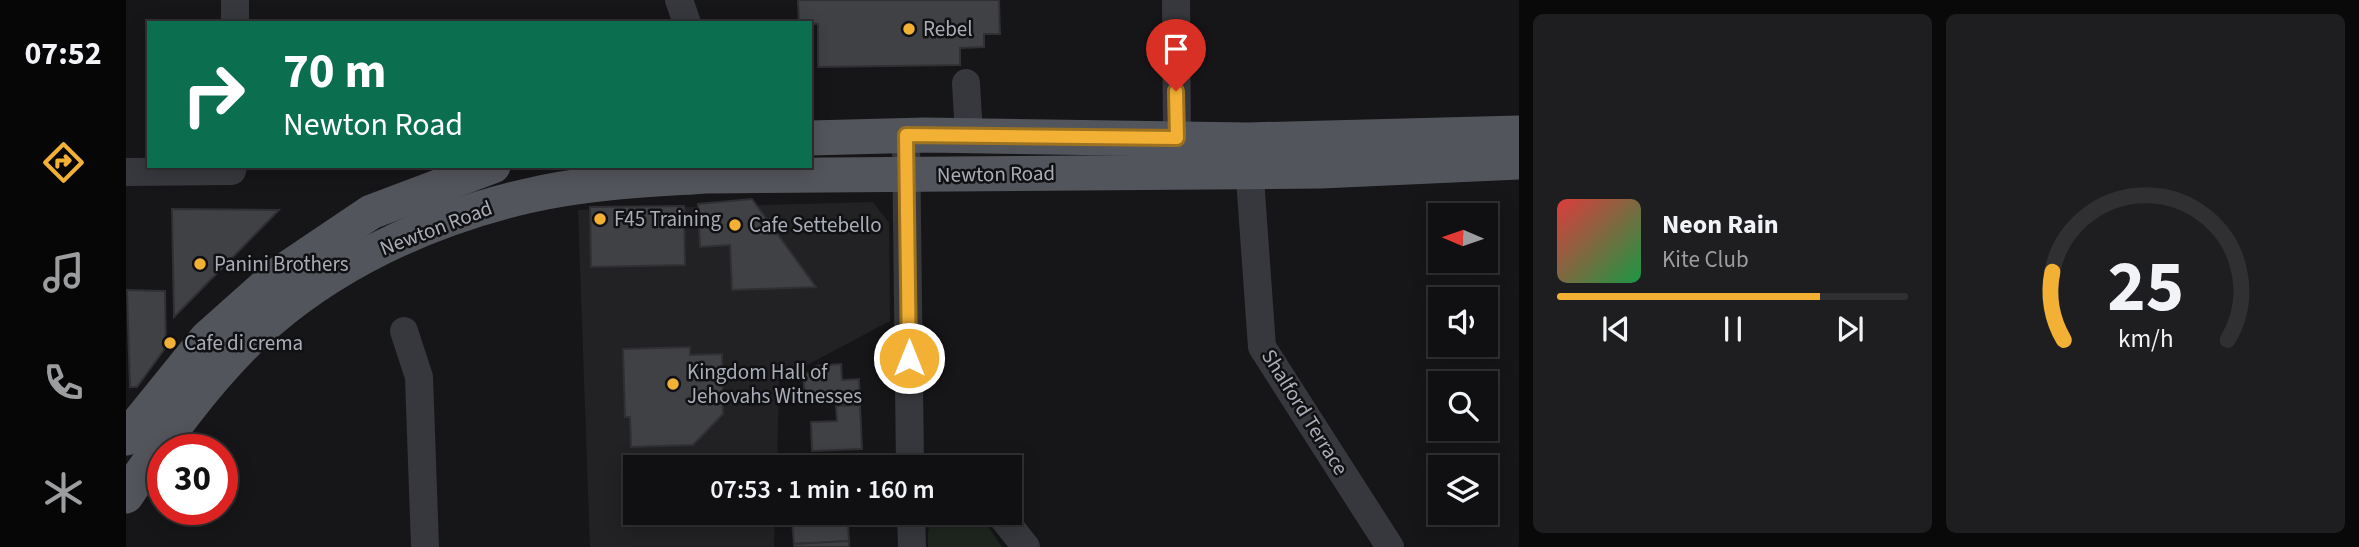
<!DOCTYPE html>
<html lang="en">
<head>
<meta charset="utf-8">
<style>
  body { margin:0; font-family:"Source Sans 3",sans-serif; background:#1e1e20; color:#f1f3f6; height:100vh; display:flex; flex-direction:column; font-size:26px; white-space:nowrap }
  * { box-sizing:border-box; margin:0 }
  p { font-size:23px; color:#9c9d9f }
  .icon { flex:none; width:38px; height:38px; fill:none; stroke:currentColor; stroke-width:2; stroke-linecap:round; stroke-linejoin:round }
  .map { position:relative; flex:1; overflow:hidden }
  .details { display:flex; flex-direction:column; gap:14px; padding:14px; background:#09090a; width:840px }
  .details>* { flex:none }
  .hud { position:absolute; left:21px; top:21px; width:665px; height:147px; border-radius:0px; box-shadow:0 4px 18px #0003,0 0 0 2px #303032; background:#0b6e4f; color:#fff; overflow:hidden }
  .needle { width:46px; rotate:272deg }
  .buttons { position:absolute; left:1302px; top:203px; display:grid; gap:14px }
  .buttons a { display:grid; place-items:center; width:70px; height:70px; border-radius:0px; background:#101012; box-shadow:0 4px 18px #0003,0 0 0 2px #303032; font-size:35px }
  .speed { position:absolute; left:21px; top:434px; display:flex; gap:14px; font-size:35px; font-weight:700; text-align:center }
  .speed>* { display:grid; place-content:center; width:91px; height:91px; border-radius:50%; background:#101012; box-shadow:0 4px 18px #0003,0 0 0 2px #303032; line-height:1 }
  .speed .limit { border:10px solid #d22; background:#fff; color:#111 }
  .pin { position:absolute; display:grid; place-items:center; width:60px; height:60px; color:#fff; margin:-72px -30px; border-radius:50% 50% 50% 0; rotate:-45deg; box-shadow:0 0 7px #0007 }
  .pin .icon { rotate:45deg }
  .me { position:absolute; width:77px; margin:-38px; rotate:0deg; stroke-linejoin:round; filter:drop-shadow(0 0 5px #0008) }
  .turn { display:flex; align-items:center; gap:24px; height:147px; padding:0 21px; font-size:32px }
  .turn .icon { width:91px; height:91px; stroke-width:2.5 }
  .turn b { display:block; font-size:49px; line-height:60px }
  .details .tile { flex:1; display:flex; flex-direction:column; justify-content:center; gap:10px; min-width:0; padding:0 24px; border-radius:10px; background:#1e1e20 }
  .details .dial { align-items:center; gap:0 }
  .dial svg { height:182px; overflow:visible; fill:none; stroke:#303032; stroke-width:7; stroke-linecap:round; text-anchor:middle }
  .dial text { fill:#f1f3f6; stroke:none }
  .song { display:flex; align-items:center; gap:21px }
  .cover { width:84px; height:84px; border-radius:10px; background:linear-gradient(135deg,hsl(0 70% 55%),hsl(140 70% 35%)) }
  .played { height:7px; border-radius:4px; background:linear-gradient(90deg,#f2b134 75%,#303032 75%) }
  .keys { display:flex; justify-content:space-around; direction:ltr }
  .details .tiles { flex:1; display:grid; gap:14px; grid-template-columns:repeat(2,1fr) }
  .trip { position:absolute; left:497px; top:455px; width:399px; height:70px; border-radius:0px; background:#101012; box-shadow:0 4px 18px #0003,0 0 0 2px #303032; font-weight:600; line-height:70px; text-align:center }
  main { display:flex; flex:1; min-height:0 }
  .tabs { display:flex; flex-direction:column; width:126px; justify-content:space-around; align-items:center; background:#060607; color:#9c9d9f }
  .tabs .icon { width:49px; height:49px }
  .tabs .active { color:#f2b134 }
  .tabs b { font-size:32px; color:#f1f3f6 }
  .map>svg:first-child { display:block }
  .built { fill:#222225 }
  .green { fill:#1e261f }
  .building { fill:#404145; stroke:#303034; stroke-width:2 }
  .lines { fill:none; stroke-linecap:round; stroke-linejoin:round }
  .minor { stroke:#37383d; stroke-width:28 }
  .major { stroke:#53555c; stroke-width:35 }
  .route-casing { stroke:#9d7322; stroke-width:18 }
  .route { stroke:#f2b134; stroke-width:12 }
  .poi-dot { fill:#f2b134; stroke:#111113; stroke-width:2.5 }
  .labels { text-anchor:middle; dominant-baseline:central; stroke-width:5; stroke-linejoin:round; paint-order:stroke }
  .poi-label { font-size:21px; fill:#a8adb8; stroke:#111113; text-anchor:start }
  .street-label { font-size:21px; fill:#a8adb8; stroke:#111113 }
</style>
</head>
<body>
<main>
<nav class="tabs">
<b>07:52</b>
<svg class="icon active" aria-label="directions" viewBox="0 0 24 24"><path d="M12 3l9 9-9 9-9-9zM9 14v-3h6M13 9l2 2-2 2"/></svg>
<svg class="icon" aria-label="music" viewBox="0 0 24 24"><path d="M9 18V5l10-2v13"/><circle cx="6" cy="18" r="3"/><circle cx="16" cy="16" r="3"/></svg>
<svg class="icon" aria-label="phone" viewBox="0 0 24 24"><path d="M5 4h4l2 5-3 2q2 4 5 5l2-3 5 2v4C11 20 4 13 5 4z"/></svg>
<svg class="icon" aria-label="climate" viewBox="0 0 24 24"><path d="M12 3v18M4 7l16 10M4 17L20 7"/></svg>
</nav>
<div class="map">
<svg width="1393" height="547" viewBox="0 0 1393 547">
  <rect width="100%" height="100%" fill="#161618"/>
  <polygon class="built" points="747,202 763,223 764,321 653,380 651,467 509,467 509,513 649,513 648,547 464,547 452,210"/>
  <path class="green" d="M810 513H853L876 547H802C802 534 801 523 810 513Z"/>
  <g class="building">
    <polygon points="672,0 873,0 874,34 858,34 858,47 834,48 834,65 692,67 692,24 673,23"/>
    <polygon points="626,199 690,287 606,290 604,245 574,247 572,204"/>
    <polygon points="558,206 559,265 465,267 464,207"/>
    <polygon points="46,209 153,210 48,317"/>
    <polygon points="1,290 39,291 40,347 11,387 4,387"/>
    <polygon points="564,347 564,355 596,354 597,414 567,445 505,447 504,417 499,417 497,349"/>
    <polygon points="715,364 716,380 733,379 734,405 710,406 710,400 679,401 677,373 690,373 690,366"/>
    <polygon points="734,405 736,449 686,451 685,422 711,421 710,406"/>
    <polygon points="702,459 702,467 667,467 667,460"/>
    <polygon points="705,518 706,526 722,525 723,541 668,544 666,521"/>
    <polygon points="723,541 723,547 668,547 668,544"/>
  </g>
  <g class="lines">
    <g class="minor">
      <polyline points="109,0 109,23"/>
      <polyline points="553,0 561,23"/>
      <polyline points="1050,0 1051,138"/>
      <polyline points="840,83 843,136"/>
      <polyline points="780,135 784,467"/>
      <polyline points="1122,150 1136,347 1264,547"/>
      <polyline points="0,172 106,171 107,166"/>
      <polyline points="278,331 293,377 299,547"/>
      <polyline points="785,513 786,547"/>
      <polyline points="873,513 900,547"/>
    </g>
    <g class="major">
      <polyline points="684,138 799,135 1122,140 1393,133"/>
      <polyline points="0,438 81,338 153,274 245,212 367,166"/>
      <path d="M0 496C38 439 80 381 129 334 204 264 302 219 401 196 460 182 520 180 580 176L1195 171 1393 162"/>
    </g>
  </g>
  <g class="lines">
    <g class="route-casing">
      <polyline id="route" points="783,358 780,135 1051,138 1050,91"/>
    </g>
    <use href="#route" class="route"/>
  </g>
  <g class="poi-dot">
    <circle cx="783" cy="29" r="7"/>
    <circle cx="474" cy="219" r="7"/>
    <circle cx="609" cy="225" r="7"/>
    <circle cx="74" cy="264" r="7"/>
    <circle cx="44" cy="343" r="7"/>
    <circle cx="547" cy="384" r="7"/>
  </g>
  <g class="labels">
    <g class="poi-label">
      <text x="797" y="29">Rebel</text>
      <text x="488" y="219">F45 Training</text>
      <text x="623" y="225">Cafe Settebello</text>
      <text x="88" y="264">Panini Brothers</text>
      <text x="58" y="343">Cafe di crema</text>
      <text x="561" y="372">Kingdom Hall of<tspan x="561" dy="24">Jehovahs Witnesses</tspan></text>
    </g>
    <g class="street-label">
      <text transform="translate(870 174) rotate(-1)">Newton Road</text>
      <text transform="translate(310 228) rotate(-21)">Newton Road</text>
      <text transform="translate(1179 412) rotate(58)">Shalford Terrace</text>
    </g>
  </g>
</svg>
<div class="buttons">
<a><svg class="needle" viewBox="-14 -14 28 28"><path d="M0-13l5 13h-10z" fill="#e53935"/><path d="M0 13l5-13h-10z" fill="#9c9d9f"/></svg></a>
<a><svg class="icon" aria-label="sound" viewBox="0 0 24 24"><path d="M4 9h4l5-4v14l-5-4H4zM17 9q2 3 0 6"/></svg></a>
<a><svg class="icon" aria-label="search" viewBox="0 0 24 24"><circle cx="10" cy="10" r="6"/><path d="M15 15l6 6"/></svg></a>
<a><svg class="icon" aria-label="layers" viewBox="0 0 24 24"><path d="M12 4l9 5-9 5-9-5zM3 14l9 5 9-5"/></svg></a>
</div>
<div class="speed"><div class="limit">30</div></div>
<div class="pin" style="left:1050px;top:91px;background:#d93025"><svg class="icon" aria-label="arrive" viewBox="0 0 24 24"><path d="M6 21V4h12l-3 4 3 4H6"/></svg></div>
<svg class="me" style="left:783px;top:358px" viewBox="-20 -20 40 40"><circle r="17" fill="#f2b134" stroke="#fff" stroke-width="3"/><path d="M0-11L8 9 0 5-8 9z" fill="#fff"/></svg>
<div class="trip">07:53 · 1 min · 160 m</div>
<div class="hud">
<div class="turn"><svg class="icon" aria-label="right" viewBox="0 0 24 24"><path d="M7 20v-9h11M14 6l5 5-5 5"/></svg><div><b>70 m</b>Newton Road</div></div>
</div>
</div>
<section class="details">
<div class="tiles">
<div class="tile">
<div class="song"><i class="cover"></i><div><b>Neon Rain</b><p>Kite Club</p></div></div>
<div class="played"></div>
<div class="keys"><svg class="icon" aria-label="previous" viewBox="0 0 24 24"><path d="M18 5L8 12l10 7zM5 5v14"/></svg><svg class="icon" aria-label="pause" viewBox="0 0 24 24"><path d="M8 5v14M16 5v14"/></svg><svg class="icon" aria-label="next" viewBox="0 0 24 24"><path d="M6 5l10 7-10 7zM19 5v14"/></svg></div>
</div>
<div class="tile dial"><svg viewBox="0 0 100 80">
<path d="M14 69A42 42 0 1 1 86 69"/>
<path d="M14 69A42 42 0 0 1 9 39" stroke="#f2b134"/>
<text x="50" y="56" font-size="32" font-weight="700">25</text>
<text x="50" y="72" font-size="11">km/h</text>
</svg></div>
</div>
</section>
</main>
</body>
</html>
